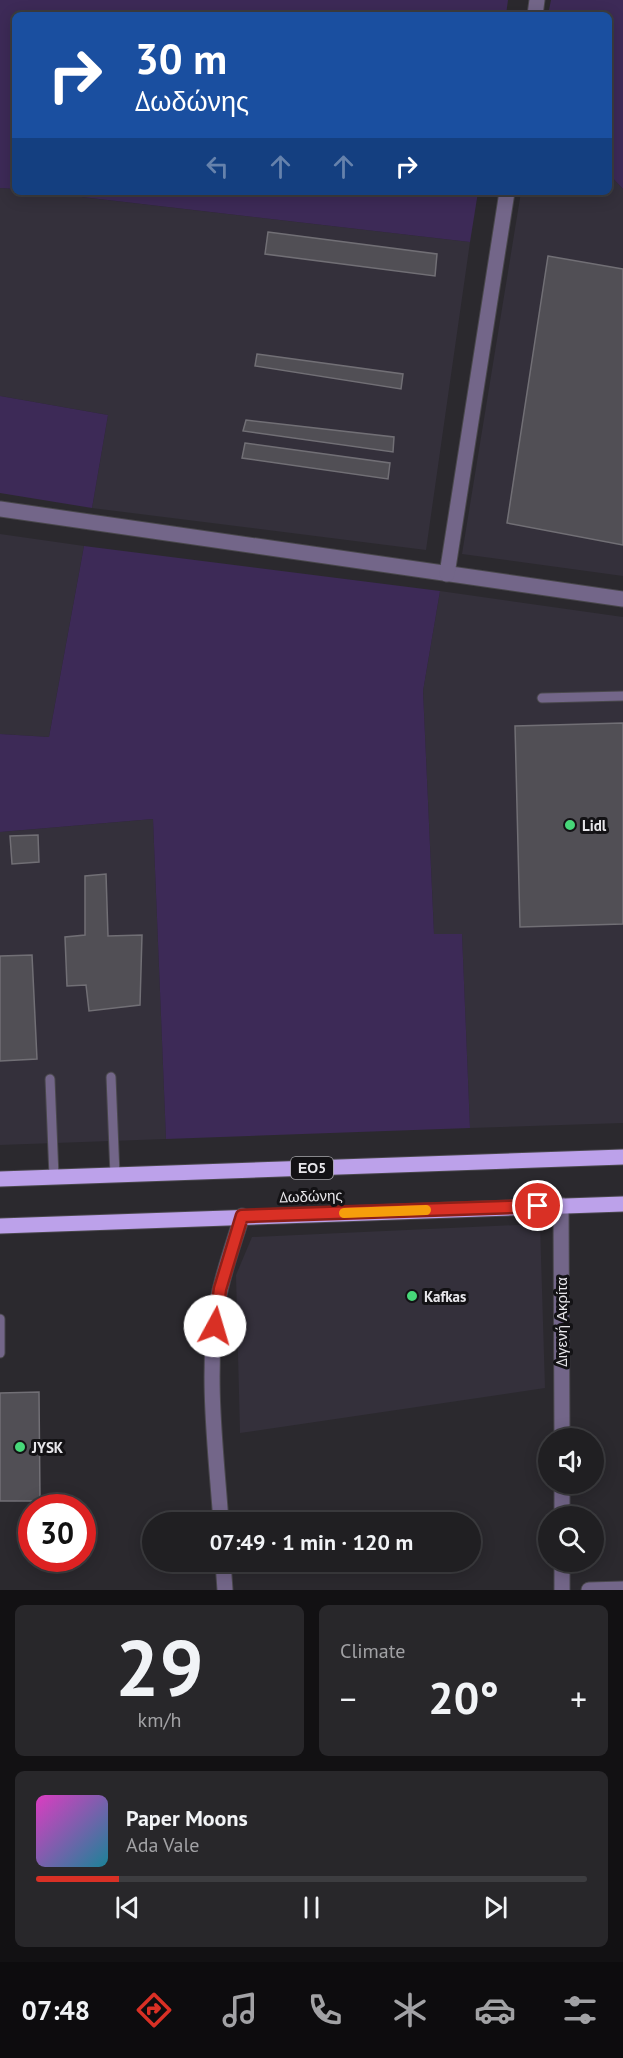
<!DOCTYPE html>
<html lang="en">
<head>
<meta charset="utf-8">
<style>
  body { margin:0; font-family:"PT Sans",sans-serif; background:#28272a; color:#f1f3f6; height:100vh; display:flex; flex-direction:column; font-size:22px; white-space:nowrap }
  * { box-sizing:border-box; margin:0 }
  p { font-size:20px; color:#a2a2a5 }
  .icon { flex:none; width:33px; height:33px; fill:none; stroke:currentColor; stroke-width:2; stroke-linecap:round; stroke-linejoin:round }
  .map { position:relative; height:1590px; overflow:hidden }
  .drawer { display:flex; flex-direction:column; gap:15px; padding:15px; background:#121113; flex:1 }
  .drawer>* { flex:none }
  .guide { position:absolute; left:12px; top:12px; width:600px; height:183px; border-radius:9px; box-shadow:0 3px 15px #0003,0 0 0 2px #3d3d40; background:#1a4fa0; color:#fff; overflow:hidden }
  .tools { position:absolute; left:538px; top:1428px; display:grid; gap:12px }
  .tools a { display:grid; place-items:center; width:66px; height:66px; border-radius:50%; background:#201f22; box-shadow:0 3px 15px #0003,0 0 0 2px #3d3d40; font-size:30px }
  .speed { position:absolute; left:18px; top:1494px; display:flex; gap:12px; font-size:30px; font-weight:700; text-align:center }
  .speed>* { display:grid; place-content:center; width:78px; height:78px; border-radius:50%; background:#201f22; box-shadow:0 3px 15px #0003,0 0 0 2px #3d3d40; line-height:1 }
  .speed .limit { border:9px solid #d22; background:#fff; color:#111 }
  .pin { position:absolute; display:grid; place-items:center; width:51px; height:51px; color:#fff; margin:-26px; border:3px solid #fff; border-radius:50%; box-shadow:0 2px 6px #0007 }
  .me { position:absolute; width:66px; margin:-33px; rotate:6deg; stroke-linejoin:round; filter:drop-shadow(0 0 4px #0008) }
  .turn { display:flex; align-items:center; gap:21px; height:126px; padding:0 24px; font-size:27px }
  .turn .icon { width:78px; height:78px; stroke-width:2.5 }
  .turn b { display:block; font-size:42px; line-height:51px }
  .lanes { display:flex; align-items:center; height:57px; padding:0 24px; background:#0003; justify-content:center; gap:30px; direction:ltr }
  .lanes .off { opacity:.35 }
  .big { font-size:45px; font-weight:700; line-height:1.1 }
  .drawer .tile { flex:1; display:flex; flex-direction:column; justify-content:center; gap:9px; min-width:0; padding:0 21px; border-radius:9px; background:#28272a }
  .drawer .dial { align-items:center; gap:0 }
  .dial b { font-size:78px; line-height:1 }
  .song { display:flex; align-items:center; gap:18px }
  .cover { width:72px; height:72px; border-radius:9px; background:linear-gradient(135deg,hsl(310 70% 55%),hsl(190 70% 35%)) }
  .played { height:6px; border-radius:3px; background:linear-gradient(90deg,#d93025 15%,#3d3d40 15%) }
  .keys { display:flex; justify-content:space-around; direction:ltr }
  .heat { display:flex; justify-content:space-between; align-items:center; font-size:33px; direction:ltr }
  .drawer .tiles { flex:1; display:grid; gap:15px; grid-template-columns:1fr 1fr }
  .tile:last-child { grid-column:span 2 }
  .trip { position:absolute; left:142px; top:1512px; width:339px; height:60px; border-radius:30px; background:#201f22; box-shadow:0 3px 15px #0003,0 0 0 2px #3d3d40; font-weight:700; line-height:60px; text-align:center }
  .dock { display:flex; height:96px; justify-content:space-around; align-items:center; background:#0d0c0e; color:#a2a2a5 }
  .dock .icon { width:42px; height:42px }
  .dock .active { color:#d93025 }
  .dock b { font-size:27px; color:#f1f3f6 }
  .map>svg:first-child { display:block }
  .built { fill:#34303b }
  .green { fill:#3d2a57 }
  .building { fill:#514f55; stroke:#716f75; stroke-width:1.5 }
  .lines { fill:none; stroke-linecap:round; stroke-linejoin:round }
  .service-casing { stroke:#49474c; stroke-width:11 }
  .minor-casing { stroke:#49474c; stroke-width:17 }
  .primary-casing { stroke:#49474c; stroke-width:17 }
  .service { stroke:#736689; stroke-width:9 }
  .minor { stroke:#736689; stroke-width:15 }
  .primary { stroke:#bca1ea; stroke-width:15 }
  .route-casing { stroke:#8d1f18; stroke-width:15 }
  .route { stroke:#d93025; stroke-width:10 }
  .slow { stroke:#f59e0b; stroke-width:10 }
  .poi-dot { fill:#47d779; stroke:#131215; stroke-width:2 }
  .labels { text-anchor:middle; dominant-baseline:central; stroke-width:6; stroke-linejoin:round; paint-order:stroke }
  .shield { fill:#131215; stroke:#a7a6aa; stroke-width:1.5 }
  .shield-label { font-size:14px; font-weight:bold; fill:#e7e6ea }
  .poi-label { font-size:15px; font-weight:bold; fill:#e7e6ea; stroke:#131215; text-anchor:start }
  .street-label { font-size:15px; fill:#e7e6ea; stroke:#131215 }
</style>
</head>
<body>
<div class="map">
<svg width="623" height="1590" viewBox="0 0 623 1590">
  <rect width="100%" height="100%" fill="#2b292e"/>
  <g class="built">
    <polygon points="609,174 623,189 623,576 462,554 521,192 609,192"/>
    <polygon points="0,188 15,189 15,192 39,192 470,242 426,550 92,508 108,415 0,396"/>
    <polygon points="0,534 84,546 49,737 0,734"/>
    <polygon points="440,591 623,617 623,1123 470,1128 462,935 434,934 423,691"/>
    <polygon points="153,819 166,1139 0,1145 0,832"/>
    <polygon points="540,1224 545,1388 240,1433 236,1275 252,1237"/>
  </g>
  <g class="green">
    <polygon points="0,0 508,0 506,15 15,15 15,189 0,188"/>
    <polygon points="551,0 623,0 623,189 609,174 609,15 548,15"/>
    <polygon points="39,192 478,192 470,242"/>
    <polygon points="0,396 108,415 92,508 0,493"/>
    <polygon points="84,546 440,591 423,691 434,934 462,934 470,1128 166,1139 153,819 0,832 0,734 49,737"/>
  </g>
  <g class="building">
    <polygon points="268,232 437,254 435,276 265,254"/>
    <polygon points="548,256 623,269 623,545 507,523"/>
    <polygon points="257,354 403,374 401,389 255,366"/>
    <polygon points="246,420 394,437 393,452 243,431"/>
    <polygon points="245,443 390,463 388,479 242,458"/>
    <polygon points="623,723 623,924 520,927 515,726"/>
    <polygon points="38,835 39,862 12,864 10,836"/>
    <polygon points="106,874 108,936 142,935 140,1005 89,1011 86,985 67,986 65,937 85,935 85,876"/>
    <polygon points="32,955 37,1059 0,1061 0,956"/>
    <polygon points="39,1392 40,1501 0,1501 0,1393"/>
  </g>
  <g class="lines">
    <g class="service-casing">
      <g id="service">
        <polyline points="542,698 623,696"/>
        <polyline points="111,1077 115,1175"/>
        <polyline points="50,1079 54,1177"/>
        <polyline points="0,1319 0,1353"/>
      </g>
    </g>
    <g class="minor-casing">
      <g id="minor">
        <polyline points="535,15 537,0"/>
        <polyline points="0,509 623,599"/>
        <polyline points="447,574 507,192"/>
        <polyline points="561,1205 562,1438"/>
        <polyline points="562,1484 562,1516"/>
        <path d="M221 1522C216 1451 206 1376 217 1305 222 1275 233 1246 242 1216"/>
        <polyline points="223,1562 225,1590"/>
        <polyline points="562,1562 562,1590"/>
        <polyline points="589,1590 623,1589"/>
      </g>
    </g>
    <g class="primary-casing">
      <g id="primary">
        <polyline points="0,1179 623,1157"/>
        <polyline points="0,1226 623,1204"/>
      </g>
    </g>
    <use href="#service" class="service"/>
    <use href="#minor" class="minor"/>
    <use href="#primary" class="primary"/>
  </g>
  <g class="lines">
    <g class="route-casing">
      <polyline id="route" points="215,1326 220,1289 242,1216 538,1206"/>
    </g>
    <use href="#route" class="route"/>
    <polyline class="slow" points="344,1213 426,1210"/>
  </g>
  <g class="poi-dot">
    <circle cx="570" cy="825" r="6"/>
    <circle cx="412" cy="1296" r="6"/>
    <circle cx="20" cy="1447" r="6"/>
  </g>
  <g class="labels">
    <rect class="shield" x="291" y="1157" width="42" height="22" rx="4.5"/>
    <g class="shield-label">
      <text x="312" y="1168">ΕΟ5</text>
    </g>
    <g class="poi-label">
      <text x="582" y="825">Lidl</text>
      <text x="424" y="1296">Kafkas</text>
      <text x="32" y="1447">JYSK</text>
    </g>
    <g class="street-label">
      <text transform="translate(311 1196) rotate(-2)">Δωδώνης</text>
      <text transform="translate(561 1322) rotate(-90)">Διγενή Ακρίτα</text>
    </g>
  </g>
</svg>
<div class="tools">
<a><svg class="icon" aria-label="sound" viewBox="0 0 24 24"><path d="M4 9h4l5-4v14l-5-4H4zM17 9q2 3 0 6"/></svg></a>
<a><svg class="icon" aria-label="search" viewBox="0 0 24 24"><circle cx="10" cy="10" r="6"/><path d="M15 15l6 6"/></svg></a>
</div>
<div class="speed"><div class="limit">30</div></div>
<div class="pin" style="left:538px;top:1206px;background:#d93025"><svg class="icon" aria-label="arrive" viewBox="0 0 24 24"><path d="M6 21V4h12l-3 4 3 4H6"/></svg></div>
<svg class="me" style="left:215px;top:1326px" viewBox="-20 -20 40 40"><circle r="19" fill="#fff"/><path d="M0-13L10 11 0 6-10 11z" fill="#d93025"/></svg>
<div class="trip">07:49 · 1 min · 120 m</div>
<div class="guide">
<div class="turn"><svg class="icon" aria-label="right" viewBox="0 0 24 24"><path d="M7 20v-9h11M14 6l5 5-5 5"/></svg><div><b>30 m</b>Δωδώνης</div></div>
<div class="lanes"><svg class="icon off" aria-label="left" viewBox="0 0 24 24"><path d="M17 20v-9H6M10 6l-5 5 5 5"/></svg><svg class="icon off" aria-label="ahead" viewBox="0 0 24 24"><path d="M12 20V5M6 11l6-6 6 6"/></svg><svg class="icon off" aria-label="ahead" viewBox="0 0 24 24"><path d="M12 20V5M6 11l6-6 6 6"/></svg><svg class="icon" aria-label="right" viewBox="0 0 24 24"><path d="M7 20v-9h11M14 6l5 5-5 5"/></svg></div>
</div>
</div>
<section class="drawer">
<div class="tiles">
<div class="tile dial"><b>29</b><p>km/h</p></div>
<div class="tile"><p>Climate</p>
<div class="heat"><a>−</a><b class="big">20°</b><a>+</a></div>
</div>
<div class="tile">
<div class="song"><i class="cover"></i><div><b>Paper Moons</b><p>Ada Vale</p></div></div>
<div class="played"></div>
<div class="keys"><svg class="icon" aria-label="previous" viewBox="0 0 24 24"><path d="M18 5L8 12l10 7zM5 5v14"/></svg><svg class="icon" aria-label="pause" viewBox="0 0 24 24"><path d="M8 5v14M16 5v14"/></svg><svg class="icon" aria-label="next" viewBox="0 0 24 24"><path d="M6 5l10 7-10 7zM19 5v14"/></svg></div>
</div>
</div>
</section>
<nav class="dock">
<b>07:48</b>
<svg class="icon active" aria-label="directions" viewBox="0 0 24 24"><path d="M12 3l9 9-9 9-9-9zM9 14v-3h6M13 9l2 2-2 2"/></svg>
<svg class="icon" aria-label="music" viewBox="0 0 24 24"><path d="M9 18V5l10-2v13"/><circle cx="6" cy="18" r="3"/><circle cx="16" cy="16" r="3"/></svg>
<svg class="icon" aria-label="phone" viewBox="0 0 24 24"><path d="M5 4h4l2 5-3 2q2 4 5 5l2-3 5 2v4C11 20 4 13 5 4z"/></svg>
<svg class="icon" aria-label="climate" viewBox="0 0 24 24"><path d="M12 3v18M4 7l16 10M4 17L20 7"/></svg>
<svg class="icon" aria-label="car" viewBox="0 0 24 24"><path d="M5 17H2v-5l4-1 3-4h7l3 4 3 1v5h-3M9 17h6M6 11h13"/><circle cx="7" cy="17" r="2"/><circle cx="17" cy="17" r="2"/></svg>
<svg class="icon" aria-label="filters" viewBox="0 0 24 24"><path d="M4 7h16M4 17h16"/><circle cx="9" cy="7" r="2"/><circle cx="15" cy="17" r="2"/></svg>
</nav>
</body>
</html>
